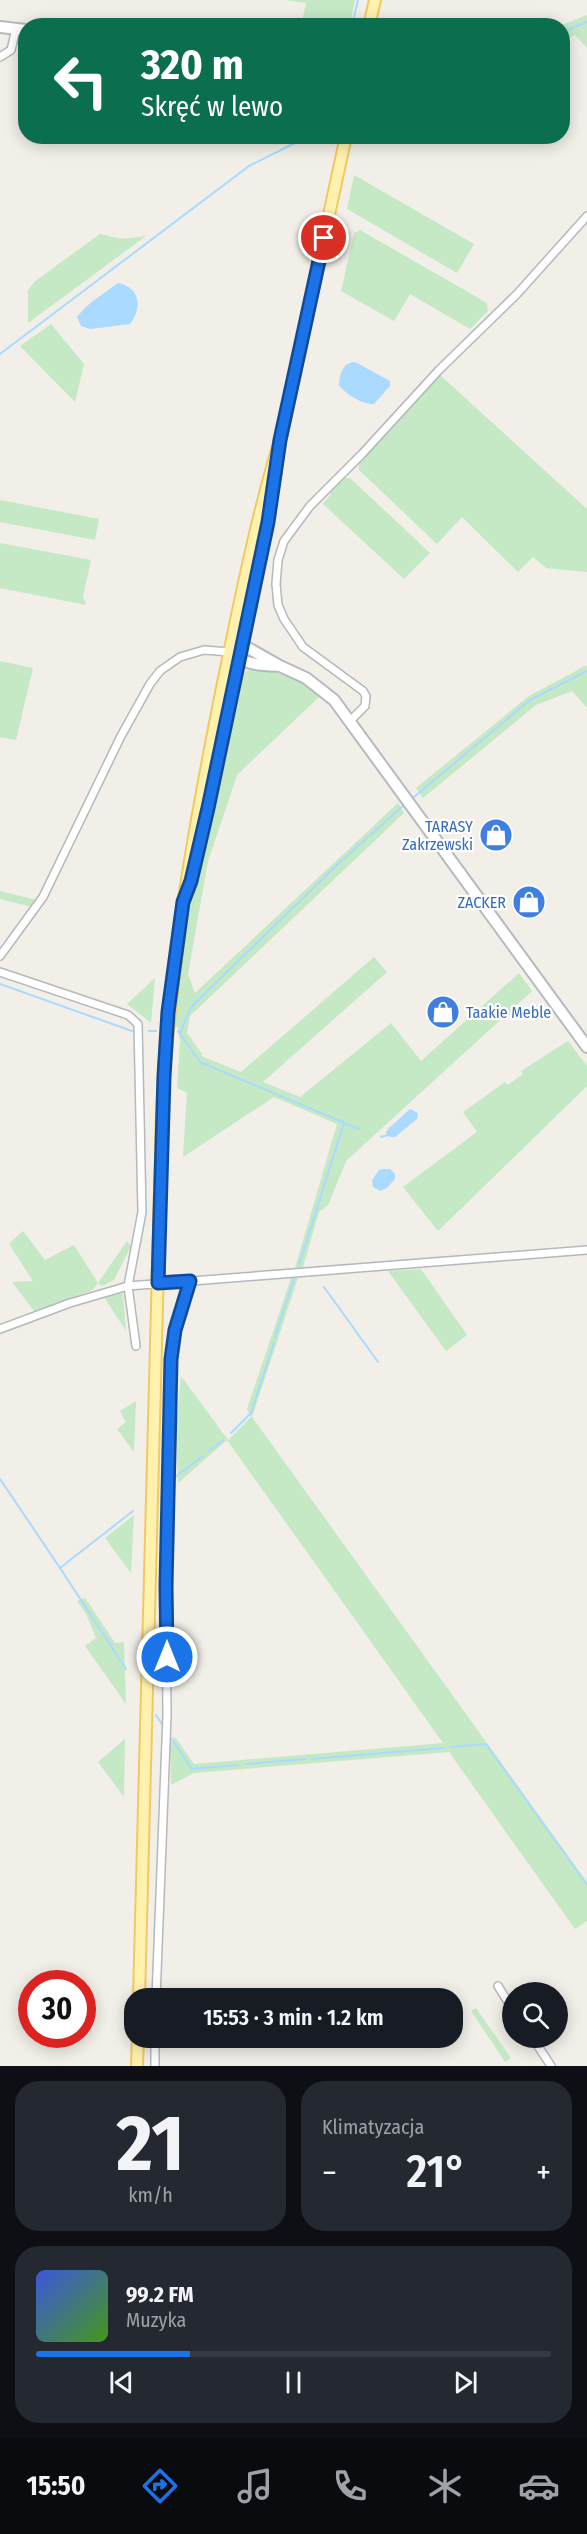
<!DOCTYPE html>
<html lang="pl">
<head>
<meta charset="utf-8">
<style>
  body { margin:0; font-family:"Fira Sans Condensed",sans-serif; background:#242831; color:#f1f3f6; height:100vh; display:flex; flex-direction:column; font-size:22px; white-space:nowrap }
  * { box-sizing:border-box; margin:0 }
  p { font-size:20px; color:#9ea1a6 }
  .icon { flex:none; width:33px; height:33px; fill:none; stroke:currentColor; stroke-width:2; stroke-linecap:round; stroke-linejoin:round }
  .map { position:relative; height:2066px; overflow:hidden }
  .side { display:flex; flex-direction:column; gap:15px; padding:15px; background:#0d0f14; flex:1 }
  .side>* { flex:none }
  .guide { position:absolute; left:18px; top:18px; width:552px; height:126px; border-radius:24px; box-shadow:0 3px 15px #0003; background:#0b6e4f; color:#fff; overflow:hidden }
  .tools { position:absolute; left:502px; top:1982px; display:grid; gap:12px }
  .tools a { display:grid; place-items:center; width:66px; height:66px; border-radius:50%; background:#171b24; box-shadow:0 3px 15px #0003; font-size:30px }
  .speed { position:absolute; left:18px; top:1970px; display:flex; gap:12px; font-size:30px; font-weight:700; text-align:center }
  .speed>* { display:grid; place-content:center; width:78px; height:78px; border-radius:50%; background:#171b24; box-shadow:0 3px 15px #0003; line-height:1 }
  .speed .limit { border:9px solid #d22; background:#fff; color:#111 }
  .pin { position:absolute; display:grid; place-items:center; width:51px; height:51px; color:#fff; margin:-26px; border:3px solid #fff; border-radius:50%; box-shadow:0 2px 6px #0007 }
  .me { position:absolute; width:66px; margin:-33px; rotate:0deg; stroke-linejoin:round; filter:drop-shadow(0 0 4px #0008) }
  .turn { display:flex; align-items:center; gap:21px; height:126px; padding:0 24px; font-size:27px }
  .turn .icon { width:78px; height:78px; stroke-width:2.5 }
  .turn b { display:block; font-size:42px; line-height:51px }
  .big { font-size:45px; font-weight:600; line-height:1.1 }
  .side .card { flex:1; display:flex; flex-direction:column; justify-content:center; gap:9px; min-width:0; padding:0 21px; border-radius:24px; background:#242831 }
  .side .dial { align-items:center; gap:0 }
  .dial b { font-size:78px; line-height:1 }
  .song { display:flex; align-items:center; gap:18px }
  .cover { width:72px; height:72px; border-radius:9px; background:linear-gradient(135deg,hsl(230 70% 55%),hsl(100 70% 35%)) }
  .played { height:6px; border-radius:3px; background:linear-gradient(90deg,#1a73e8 30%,#363941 30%) }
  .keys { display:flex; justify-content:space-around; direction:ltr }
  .heat { display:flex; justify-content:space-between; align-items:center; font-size:33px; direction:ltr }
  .side .tiles { flex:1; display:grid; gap:15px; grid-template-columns:1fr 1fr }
  .card:last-child { grid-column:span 2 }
  .trip { position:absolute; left:124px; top:1988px; width:339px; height:60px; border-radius:24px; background:#171b24; box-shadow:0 3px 15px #0003; font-weight:600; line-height:60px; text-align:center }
  .tabs { display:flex; height:96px; justify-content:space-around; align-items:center; background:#090b0e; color:#9ea1a6 }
  .tabs .icon { width:42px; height:42px }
  .tabs .on { color:#1a73e8 }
  .tabs b { font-size:27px; color:#f1f3f6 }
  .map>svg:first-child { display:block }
  .green { fill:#c5e8c5 }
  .water { fill:#aadaff }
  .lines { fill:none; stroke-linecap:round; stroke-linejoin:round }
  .stream { stroke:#aadaff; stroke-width:2 }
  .street-casing { stroke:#b5b8bc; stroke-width:10 }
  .secondary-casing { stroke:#b6babf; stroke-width:14 }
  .primary-casing { stroke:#f2c960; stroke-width:14 }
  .street { stroke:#fff; stroke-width:7 }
  .secondary { stroke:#fff; stroke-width:10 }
  .primary { stroke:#fff2af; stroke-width:10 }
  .route-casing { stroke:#114b97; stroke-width:15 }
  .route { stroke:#1a73e8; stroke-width:10 }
  .labels { text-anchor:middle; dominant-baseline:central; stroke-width:4.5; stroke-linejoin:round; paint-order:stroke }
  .shop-label { font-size:16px; fill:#366cbe; stroke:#fff; text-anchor:end }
</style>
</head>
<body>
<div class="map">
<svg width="587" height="2066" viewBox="0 0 587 2066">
  <rect width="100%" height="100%" fill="#f1efe8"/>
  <g class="green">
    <polygon points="286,0 355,0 350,25 301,26 306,3"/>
    <polygon points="587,15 587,48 575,35 563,40 562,25"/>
    <polygon points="354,175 474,244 457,273 347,209"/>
    <polygon points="360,230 487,303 488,311 470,329 410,294 394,321 341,291 354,233"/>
    <polygon points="100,234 122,239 146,236 28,323 28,291 34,282"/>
    <polygon points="51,324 84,364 75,402 20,346"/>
    <polygon points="440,375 587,509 587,572 546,568 533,557 518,572 462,517 437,544 359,470 359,462"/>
    <polygon points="342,478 350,478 430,553 404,579 323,504 331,494 328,491"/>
    <polygon points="0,500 99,519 95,540 0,522"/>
    <polygon points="0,543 91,560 83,596 86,605 0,588"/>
    <polygon points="0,661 33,668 16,740 0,737"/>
    <polygon points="587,665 587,708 572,691 536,705 423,798 416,788 529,696"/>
    <path d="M255 668C280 672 301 680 321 695L237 775 208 861 188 974 195 993 398 803 404 813 190 1016 187 1033 202 1054 201 1056 241 1072 374 957 387 972 263 1082 300 1097 391 1023 421 1061 519 973 532 991 346 1161 328 1205 319 1212 303 1267 295 1268 337 1124 274 1097 183 1157 187 1093 177 1088 180 1041 178 1027H173L175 997 190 908 239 674Z"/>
    <polygon points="0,891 37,900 32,907 0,899"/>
    <polygon points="155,978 151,1023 127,1004"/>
    <polygon points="568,1041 587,1066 587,1086 438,1231 403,1187 477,1132 463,1112 505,1082 508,1085 523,1074 521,1071"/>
    <polygon points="23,1231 45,1260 74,1245 98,1283 127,1241 131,1246 114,1280 102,1286 98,1283 93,1290 34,1311 12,1282 33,1281 9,1244"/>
    <polygon points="421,1269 467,1335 446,1351 388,1271"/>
    <polygon points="291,1278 298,1278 252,1417 587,1882 587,1921 575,1929 449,1752 194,1773 171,1785 170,1744 175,1737 194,1764 443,1743 227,1440 178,1483 176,1428 181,1376 228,1440 251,1417 247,1409"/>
    <polygon points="123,1293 126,1331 104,1297"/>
    <polygon points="136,1401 134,1452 117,1429 126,1422 120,1411"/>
    <polygon points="134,1515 131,1573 105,1538"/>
    <polygon points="85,1598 115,1643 124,1642 126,1704 85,1646 96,1638 86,1614 77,1601"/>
    <polygon points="125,1739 124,1797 98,1762"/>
    <polygon points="476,2008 511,2058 505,2062 471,2011"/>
  </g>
  <g class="water">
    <path d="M118 283C140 287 143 308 130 324L90 329 81 326 77 317C88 302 104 294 118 283Z"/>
    <path d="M355 362 390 381V386L374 404C363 405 345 394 339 385 339 375 343 362 355 362Z"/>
    <polygon points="410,1109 418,1113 417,1119 395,1137 389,1137 386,1133 388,1129"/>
    <polygon points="384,1169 390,1169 395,1174 395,1179 387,1188 380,1191 373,1187 372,1180 379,1170"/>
  </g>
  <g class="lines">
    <g class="stream">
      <polyline points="352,26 358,0"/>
      <polyline points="562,32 587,22"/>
      <polyline points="0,354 249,166 309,136"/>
      <polyline points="414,797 530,700 587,671"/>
      <polyline points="0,984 132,1031"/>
      <polyline points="149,1031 156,1031"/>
      <polyline points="178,1031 200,1062 359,1129"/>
      <polyline points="180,1033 191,1007 338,864 404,805"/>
      <polyline points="381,1137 388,1135"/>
      <polyline points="299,1265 344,1123"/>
      <polyline points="324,1287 378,1362"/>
      <polyline points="275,1337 294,1279"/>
      <polyline points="231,1433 251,1413 274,1343"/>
      <polyline points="209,1451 223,1440"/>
      <polyline points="174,1478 203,1456"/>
      <polyline points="0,1479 60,1568"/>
      <polyline points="126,1669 60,1568 133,1511"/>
      <polyline points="156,1715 162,1724"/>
      <polyline points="171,1738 192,1769 237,1765"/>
      <polyline points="450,1747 486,1744 587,1885"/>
      <polyline points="312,1759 443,1748"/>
      <polyline points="246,1764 306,1759"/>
    </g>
    <g class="street-casing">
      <g id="street">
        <polyline points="0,57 11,50 16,29"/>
        <polyline points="351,720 365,706 366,696 363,691 303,647 284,619 278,605 276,584 278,560 284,541 310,506 362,454 439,370 517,294 587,216"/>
        <polyline points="0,956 43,897 121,736 150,684 160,671 180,657 204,650 230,652"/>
        <polyline points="0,972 128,1015 138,1024 142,1212 128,1286 136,1346"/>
        <polyline points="0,1329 70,1303 128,1286 587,1250"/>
        <polyline points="498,1986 513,2010"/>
        <polyline points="156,1998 167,1715 166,1586 171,1359 175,1330 190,1281"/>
        <polyline points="532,2037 551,2066"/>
        <polyline points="155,2066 155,2037"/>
      </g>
    </g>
    <g class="secondary-casing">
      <g id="secondary">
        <polyline points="0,27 26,30"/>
        <path d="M280 666C261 665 244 665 230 652L241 647 248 648 280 666 306 678 334 700 587 1047"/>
      </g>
    </g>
    <g class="primary-casing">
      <g id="primary">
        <polyline points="369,26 375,0"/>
        <polyline points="279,447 346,136"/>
        <polyline points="194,867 256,580 276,471"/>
        <path d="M139 1998 162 1114C169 967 194 827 223 683 240 601 256 519 280 440"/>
        <polyline points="137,2066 138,2037"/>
      </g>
    </g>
    <use href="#street" class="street"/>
    <use href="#secondary" class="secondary"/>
    <use href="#primary" class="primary"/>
  </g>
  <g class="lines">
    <g class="route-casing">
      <polyline id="route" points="167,1657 166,1586 171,1359 175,1330 190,1281 158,1283 164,1076 168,1012 183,902 191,881 208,808 268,522 280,440 324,238"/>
    </g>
    <use href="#route" class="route"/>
  </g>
  <defs>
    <g id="shop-disc" transform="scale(1.725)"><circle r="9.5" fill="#3f7fe0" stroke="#fff"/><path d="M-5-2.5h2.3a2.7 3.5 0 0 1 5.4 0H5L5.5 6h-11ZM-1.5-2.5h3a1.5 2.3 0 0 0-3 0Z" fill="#fff"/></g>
  </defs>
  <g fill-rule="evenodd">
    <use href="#shop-disc" x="496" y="835"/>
    <use href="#shop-disc" x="529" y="902"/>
    <use href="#shop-disc" x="443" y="1012"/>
  </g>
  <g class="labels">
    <g class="shop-label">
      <text x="473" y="826">TARASY<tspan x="473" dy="18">Zakrzewski</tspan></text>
      <text x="506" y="902">ZACKER</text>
      <text x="466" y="1012" text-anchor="start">Taakie Meble</text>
    </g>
  </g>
</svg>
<div class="tools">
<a><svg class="icon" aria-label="search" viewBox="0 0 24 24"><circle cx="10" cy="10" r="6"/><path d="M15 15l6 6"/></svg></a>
</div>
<div class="speed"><div class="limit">30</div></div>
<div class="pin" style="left:324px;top:238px;background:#d93025"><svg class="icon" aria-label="arrive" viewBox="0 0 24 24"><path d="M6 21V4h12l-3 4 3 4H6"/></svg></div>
<svg class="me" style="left:167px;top:1657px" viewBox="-20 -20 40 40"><circle r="17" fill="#1a73e8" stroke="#fff" stroke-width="3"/><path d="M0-11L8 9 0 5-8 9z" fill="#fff"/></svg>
<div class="trip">15:53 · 3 min · 1.2 km</div>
<div class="guide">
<div class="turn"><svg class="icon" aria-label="left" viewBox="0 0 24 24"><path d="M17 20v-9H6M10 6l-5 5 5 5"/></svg><div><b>320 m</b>Skręć w lewo</div></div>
</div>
</div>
<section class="side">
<div class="tiles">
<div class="card dial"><b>21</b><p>km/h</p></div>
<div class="card"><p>Klimatyzacja</p>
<div class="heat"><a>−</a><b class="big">21°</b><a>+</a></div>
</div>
<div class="card">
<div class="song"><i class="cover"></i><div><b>99.2 FM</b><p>Muzyka</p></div></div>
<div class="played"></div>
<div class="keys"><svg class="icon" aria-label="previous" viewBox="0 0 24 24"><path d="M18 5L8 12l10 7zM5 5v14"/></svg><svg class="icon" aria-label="pause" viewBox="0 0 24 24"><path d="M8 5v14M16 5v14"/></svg><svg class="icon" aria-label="next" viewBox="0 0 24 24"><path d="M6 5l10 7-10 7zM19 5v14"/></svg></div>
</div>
</div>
</section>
<nav class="tabs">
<b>15:50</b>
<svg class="icon on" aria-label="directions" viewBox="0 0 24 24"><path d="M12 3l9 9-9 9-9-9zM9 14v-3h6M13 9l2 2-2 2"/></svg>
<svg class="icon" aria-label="music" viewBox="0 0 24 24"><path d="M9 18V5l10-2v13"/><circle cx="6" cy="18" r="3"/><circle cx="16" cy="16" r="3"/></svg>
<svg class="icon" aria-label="phone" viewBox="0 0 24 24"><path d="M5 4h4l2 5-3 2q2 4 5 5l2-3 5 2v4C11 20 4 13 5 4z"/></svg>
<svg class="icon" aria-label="climate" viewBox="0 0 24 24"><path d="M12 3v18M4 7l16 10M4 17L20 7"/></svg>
<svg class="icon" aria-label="car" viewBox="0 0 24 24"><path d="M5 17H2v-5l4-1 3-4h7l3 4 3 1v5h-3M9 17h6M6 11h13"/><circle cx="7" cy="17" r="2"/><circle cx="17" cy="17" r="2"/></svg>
</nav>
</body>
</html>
